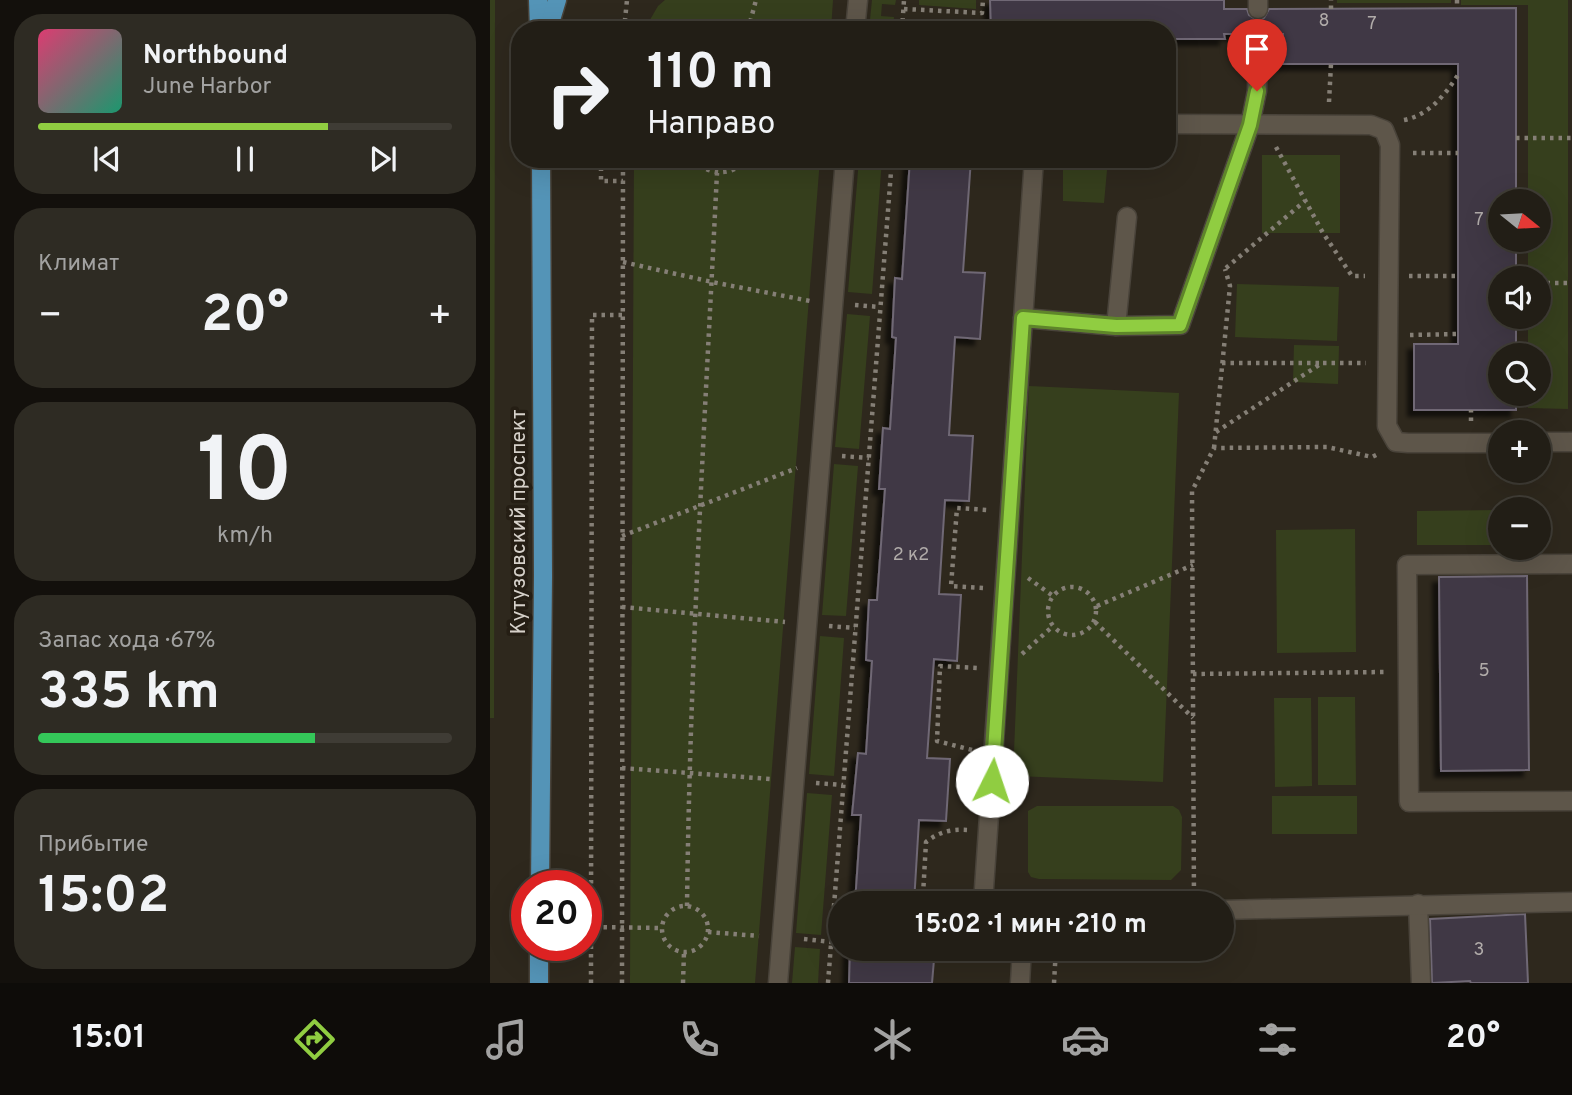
<!DOCTYPE html>
<html lang="ru">
<head>
<meta charset="utf-8">
<style>
  body { margin:0; font-family:Overpass,sans-serif; background:#2e2b23; color:#f1f3f6; height:100vh; display:flex; flex-direction:column; font-size:26px; white-space:nowrap }
  * { box-sizing:border-box; margin:0 }
  p { font-size:23px; color:#a2a2a1 }
  .icon { flex:none; width:38px; height:38px; fill:none; stroke:currentColor; stroke-width:2; stroke-linecap:round; stroke-linejoin:round }
  .map { position:relative; flex:1; overflow:hidden }
  .drawer { display:flex; flex-direction:column; gap:14px; padding:14px; background:#13100c; width:490px }
  .drawer>* { flex:none }
  .banner { position:absolute; left:21px; top:21px; width:665px; height:147px; border-radius:28px; box-shadow:0 7px 28px #0002,0 0 0 2px #3f3c35; background:#221e16; color:#f1f3f6; overflow:hidden }
  .needle { width:46px; rotate:108deg }
  .fabs { position:absolute; left:998px; top:189px; display:grid; gap:14px }
  .fabs a { display:grid; place-items:center; width:63px; height:63px; border-radius:50%; background:#221e16; box-shadow:0 7px 28px #0002,0 0 0 2px #3f3c35; font-size:35px }
  .speed { position:absolute; left:21px; top:870px; display:flex; gap:14px; font-size:35px; font-weight:700; text-align:center }
  .speed>* { display:grid; place-content:center; width:91px; height:91px; border-radius:50%; background:#221e16; box-shadow:0 7px 28px #0002,0 0 0 2px #3f3c35; line-height:1 }
  .speed .limit { border:10px solid #d22; background:#fff; color:#111 }
  .pin { position:absolute; display:grid; place-items:center; width:60px; height:60px; color:#fff; margin:-72px -30px; border-radius:50% 50% 50% 0; rotate:-45deg; box-shadow:0 0 7px #0007 }
  .pin .icon { rotate:45deg }
  .me { position:absolute; width:77px; margin:-38px; rotate:4deg; stroke-linejoin:round; filter:drop-shadow(0 0 5px #0008) }
  .turn { display:flex; align-items:center; gap:24px; height:147px; padding:0 21px; font-size:32px }
  .turn .icon { width:91px; height:91px; stroke-width:2.5 }
  .turn b { display:block; font-size:49px; line-height:60px }
  .big { font-size:52px; font-weight:700; line-height:1.1 }
  .drawer .tile { flex:1; display:flex; flex-direction:column; justify-content:center; gap:10px; min-width:0; padding:0 24px; border-radius:28px; background:#2e2b23 }
  .drawer .dial { align-items:center; gap:0 }
  .dial b { font-size:91px; line-height:1 }
  .song { display:flex; align-items:center; gap:21px }
  .cover { width:84px; height:84px; border-radius:10px; background:linear-gradient(135deg,hsl(340 70% 55%),hsl(160 70% 35%)) }
  .played { height:7px; border-radius:4px; background:linear-gradient(90deg,#90cd41 70%,#3f3c35 70%) }
  .keys { display:flex; justify-content:space-around; direction:ltr }
  .heat { display:flex; justify-content:space-between; align-items:center; font-size:38px; direction:ltr }
  .charge { height:10px; border-radius:5px; background:linear-gradient(90deg,#34c759 67%,#3f3c35 0) }
  .trip { position:absolute; left:338px; top:891px; width:406px; height:70px; border-radius:35px; background:#221e16; box-shadow:0 7px 28px #0002,0 0 0 2px #3f3c35; font-weight:700; line-height:70px; text-align:center }
  .menu { display:flex; height:112px; justify-content:space-around; align-items:center; background:#0e0c09; color:#a2a2a1 }
  .menu .icon { width:49px; height:49px }
  .menu .selected { color:#90cd41 }
  .menu b { font-size:32px; color:#f1f3f6 }
  main { display:flex; flex:1; min-height:0 }
  .map>svg:first-child { display:block }
  .green { fill:#363f1d }
  .building { fill:#403945; stroke:#6f6875; stroke-width:2; filter:url(#shadow) }
  .lines { fill:none; stroke-linecap:round; stroke-linejoin:round }
  .minor-casing { stroke:#49433a; stroke-width:21 }
  .major-casing { stroke:#49433a; stroke-width:21 }
  .path { stroke:#857f76; stroke-width:4.5; stroke-dasharray:3.5 5; stroke-linecap:butt }
  .minor { stroke:#5e564a; stroke-width:18 }
  .major { stroke:#5494b7; stroke-width:18 }
  .route-casing { stroke:#5e852a; stroke-width:18 }
  .route { stroke:#90cd41; stroke-width:12 }
  .labels { text-anchor:middle; dominant-baseline:central; stroke-width:7; stroke-linejoin:round; paint-order:stroke }
  .number-label { font-size:18px; fill:#b0aba9 }
  .street-label { font-size:21px; fill:#d6d1ca; stroke:#251e14 }
</style>
</head>
<body>
<main>
<section class="drawer">
<div class="tile">
<div class="song"><i class="cover"></i><div><b>Northbound</b><p>June Harbor</p></div></div>
<div class="played"></div>
<div class="keys"><svg class="icon" aria-label="previous" viewBox="0 0 24 24"><path d="M18 5L8 12l10 7zM5 5v14"/></svg><svg class="icon" aria-label="pause" viewBox="0 0 24 24"><path d="M8 5v14M16 5v14"/></svg><svg class="icon" aria-label="next" viewBox="0 0 24 24"><path d="M6 5l10 7-10 7zM19 5v14"/></svg></div>
</div>
<div class="tile"><p>Климат</p>
<div class="heat"><a>−</a><b class="big">20°</b><a>+</a></div>
</div>
<div class="tile dial"><b>10</b><p>km/h</p></div>
<div class="tile"><p>Запас хода · 67%</p><b class="big">335 km</b><div class="charge"></div></div>
<div class="tile"><p>Прибытие</p><b class="big">15:02</b></div>
</section>
<div class="map">
<svg width="1082" height="983" viewBox="0 0 1082 983">
  <defs>
    <filter id="shadow"><feDropShadow dx="-6" dy="6" stdDeviation="2" flood-color="#0009"/></filter>
  </defs>
  <rect width="100%" height="100%" fill="#2e281d"/>
  <g class="green">
    <polygon points="0,0 5,0 4,718 0,718"/>
    <polygon points="175,0 343,0 341,30 154,30 168,6"/>
    <polygon points="382,0 406,0 405,5 392,4 391,16 404,17 403,30 379,30"/>
    <polygon points="429,0 486,0 486,9 429,5"/>
    <rect x="847" y="0" width="114" height="3"/>
    <polygon points="971,0 1078,0 1078,409 1038,408 1038,394 1048,394 1048,355 1038,355 1038,317 1048,317 1048,278 1038,278 1038,240 1048,240 1048,201 1038,201 1038,5 971,5"/>
    <rect x="772" y="155" width="78" height="78"/>
    <polygon points="144,159 330,159 265,983 140,983"/>
    <polygon points="369,159 392,159 382,294 358,292"/>
    <polygon points="573,159 618,159 614,203 573,201"/>
    <polygon points="747,284 849,287 847,341 745,337"/>
    <polygon points="357,314 380,316 369,449 345,447"/>
    <polygon points="804,345 849,346 848,384 803,382"/>
    <polygon points="539,386 689,393 673,782 523,776"/>
    <polygon points="344,464 368,466 356,616 332,615"/>
    <polygon points="1010,510 1010,545 927,545 927,511"/>
    <polygon points="865,529 866,652 787,653 786,530"/>
    <polygon points="330,636 354,638 344,776 319,774"/>
    <polygon points="828,697 865,697 866,785 828,785"/>
    <polygon points="784,698 821,698 822,786 785,787"/>
    <polygon points="317,793 342,795 331,935 306,933"/>
    <rect x="782" y="796" width="85" height="38"/>
    <polygon points="547,806 683,806 689,810 692,817 691,870 681,880 549,879 541,877 538,872 538,811"/>
    <polygon points="305,947 330,949 328,983 302,983"/>
  </g>
  <g class="building">
    <polygon points="500,0 734,0 734,9 757,9 759,15 767,20 774,18 779,9 1026,8 1026,201 1010,201 1010,240 1026,240 1026,278 1010,278 1010,317 1026,317 1026,355 1010,355 1010,394 1026,394 1026,410 924,410 924,344 968,344 968,64 793,64 793,34 779,34 778,28 769,23 762,24 757,34 734,34 735,39 677,39 677,30 501,30"/>
    <polygon points="420,159 481,159 473,272 495,273 490,339 465,337 459,435 483,436 479,501 455,500 449,594 471,595 467,661 444,659 437,758 460,759 456,821 429,820 424,903 365,903 371,815 362,815 368,753 376,754 382,661 376,660 379,600 387,600 395,489 389,489 393,428 400,429 406,338 402,337 405,278 412,279"/>
    <polygon points="1037,576 1039,770 951,771 949,577"/>
    <polygon points="1035,914 1038,983 981,983 980,981 942,983 940,919"/>
    <polygon points="360,948 445,948 442,983 359,983"/>
  </g>
  <g class="lines">
    <g class="minor-casing">
      <g id="minor">
        <polyline points="768,9 768,0"/>
        <polyline points="365,30 368,0"/>
        <polyline points="677,124 881,125 894,130 900,145 897,426 906,442 918,443 1010,443"/>
        <polyline points="533,318 626,326 690,325 760,125 767,91 768,34"/>
        <polyline points="626,326 637,217"/>
        <polyline points="1048,442 1082,442"/>
        <polyline points="1082,564 917,565 919,802 1082,801"/>
        <polyline points="493,903 544,159"/>
        <polyline points="928,904 931,983"/>
        <polyline points="732,910 1082,902"/>
        <polyline points="288,983 355,159"/>
        <polyline points="530,983 532,948"/>
      </g>
    </g>
    <g class="major-casing">
      <g id="major">
        <polyline points="48,0 49,30"/>
        <polyline points="58,30 67,0"/>
        <polyline points="50,886 53,576 51,159"/>
        <polyline points="49,983 49,945"/>
      </g>
    </g>
    <g class="path">
      <polyline points="967,0 967,8"/>
      <polyline points="414,9 492,13 493,0"/>
      <polyline points="841,9 841,0"/>
      <polyline points="134,30 137,0"/>
      <polyline points="258,30 266,0"/>
      <polyline points="412,30 414,0"/>
      <polyline points="839,102 841,64"/>
      <path d="M914 120C939 115 954 96 968 75"/>
      <polyline points="1026,138 1082,138"/>
      <polyline points="786,147 833,233 862,276 875,276"/>
      <polyline points="923,153 968,153"/>
      <polyline points="111,159 111,181 133,181"/>
      <path d="M203 159C218 176 242 177 258 159"/>
      <polyline points="133,262 222,282 320,301"/>
      <polyline points="736,268 815,201"/>
      <polyline points="919,276 968,276"/>
      <polyline points="1048,283 1082,283"/>
      <polyline points="365,305 390,307"/>
      <polyline points="132,315 102,315 101,927 172,928"/>
      <polyline points="920,335 968,334"/>
      <polyline points="732,363 831,363"/>
      <polyline points="981,421 981,410"/>
      <polyline points="726,432 832,363 876,363"/>
      <polyline points="724,448 740,286 735,269"/>
      <polyline points="352,456 379,458"/>
      <polyline points="132,536 307,468"/>
      <polyline points="538,578 563,596"/>
      <circle cx="582" cy="611" r="24"/>
      <polyline points="493,588 461,586 467,508 498,510"/>
      <polyline points="607,606 703,565"/>
      <polyline points="132,607 295,622"/>
      <polyline points="605,622 703,718"/>
      <polyline points="339,626 365,628"/>
      <polyline points="532,654 563,626"/>
      <polyline points="703,674 895,672"/>
      <polyline points="482,750 447,741 450,666 488,668"/>
      <polyline points="132,768 281,779"/>
      <polyline points="326,783 353,785"/>
      <path d="M435 903 433 895 436 842C449 832 460 829 477 830"/>
      <polyline points="704,903 702,491 724,448 837,447 882,457 888,454"/>
      <path d="M197 906C200 661 215 417 227 173"/>
      <circle cx="195" cy="929" r="23"/>
      <polyline points="218,932 269,936"/>
      <polyline points="314,939 341,942"/>
      <polyline points="101,983 101,927"/>
      <polyline points="132,983 133,159"/>
      <polyline points="193,983 194,952"/>
      <polyline points="338,983 402,159"/>
      <polyline points="564,983 566,948"/>
    </g>
    <use href="#minor" class="minor"/>
    <use href="#major" class="major"/>
  </g>
  <g class="lines">
    <g class="route-casing">
      <polyline id="route" points="502,781 533,318 626,326 690,325 760,125 767,91"/>
    </g>
    <use href="#route" class="route"/>
  </g>
  <g class="labels">
    <g class="number-label">
      <text x="834" y="21">8</text>
      <text x="882" y="24">7</text>
      <text x="989" y="220">7</text>
      <text x="421" y="555">2 к2</text>
      <text x="994" y="671">5</text>
      <text x="989" y="950">3</text>
    </g>
    <g class="street-label">
      <text transform="translate(29 522) rotate(-90)">Кутузовский проспект</text>
    </g>
  </g>
</svg>
<div class="fabs">
<a><svg class="needle" viewBox="-14 -14 28 28"><path d="M0-13l5 13h-10z" fill="#e53935"/><path d="M0 13l5-13h-10z" fill="#a2a2a1"/></svg></a>
<a><svg class="icon" aria-label="sound" viewBox="0 0 24 24"><path d="M4 9h4l5-4v14l-5-4H4zM17 9q2 3 0 6"/></svg></a>
<a><svg class="icon" aria-label="search" viewBox="0 0 24 24"><circle cx="10" cy="10" r="6"/><path d="M15 15l6 6"/></svg></a>
<a>+</a>
<a>−</a>
</div>
<div class="speed"><div class="limit">20</div></div>
<div class="pin" style="left:767px;top:91px;background:#d93025"><svg class="icon" aria-label="arrive" viewBox="0 0 24 24"><path d="M6 21V4h12l-3 4 3 4H6"/></svg></div>
<svg class="me" style="left:502px;top:781px" viewBox="-20 -20 40 40"><circle r="19" fill="#fff"/><path d="M0-13L10 11 0 6-10 11z" fill="#90cd41"/></svg>
<div class="trip">15:02 · 1 мин · 210 m</div>
<div class="banner">
<div class="turn"><svg class="icon" aria-label="right" viewBox="0 0 24 24"><path d="M7 20v-9h11M14 6l5 5-5 5"/></svg><div><b>110 m</b>Направо</div></div>
</div>
</div>
</main>
<nav class="menu">
<b>15:01</b>
<svg class="icon selected" aria-label="directions" viewBox="0 0 24 24"><path d="M12 3l9 9-9 9-9-9zM9 14v-3h6M13 9l2 2-2 2"/></svg>
<svg class="icon" aria-label="music" viewBox="0 0 24 24"><path d="M9 18V5l10-2v13"/><circle cx="6" cy="18" r="3"/><circle cx="16" cy="16" r="3"/></svg>
<svg class="icon" aria-label="phone" viewBox="0 0 24 24"><path d="M5 4h4l2 5-3 2q2 4 5 5l2-3 5 2v4C11 20 4 13 5 4z"/></svg>
<svg class="icon" aria-label="climate" viewBox="0 0 24 24"><path d="M12 3v18M4 7l16 10M4 17L20 7"/></svg>
<svg class="icon" aria-label="car" viewBox="0 0 24 24"><path d="M5 17H2v-5l4-1 3-4h7l3 4 3 1v5h-3M9 17h6M6 11h13"/><circle cx="7" cy="17" r="2"/><circle cx="17" cy="17" r="2"/></svg>
<svg class="icon" aria-label="filters" viewBox="0 0 24 24"><path d="M4 7h16M4 17h16"/><circle cx="9" cy="7" r="2"/><circle cx="15" cy="17" r="2"/></svg>
<b>20°</b>
</nav>
</body>
</html>
